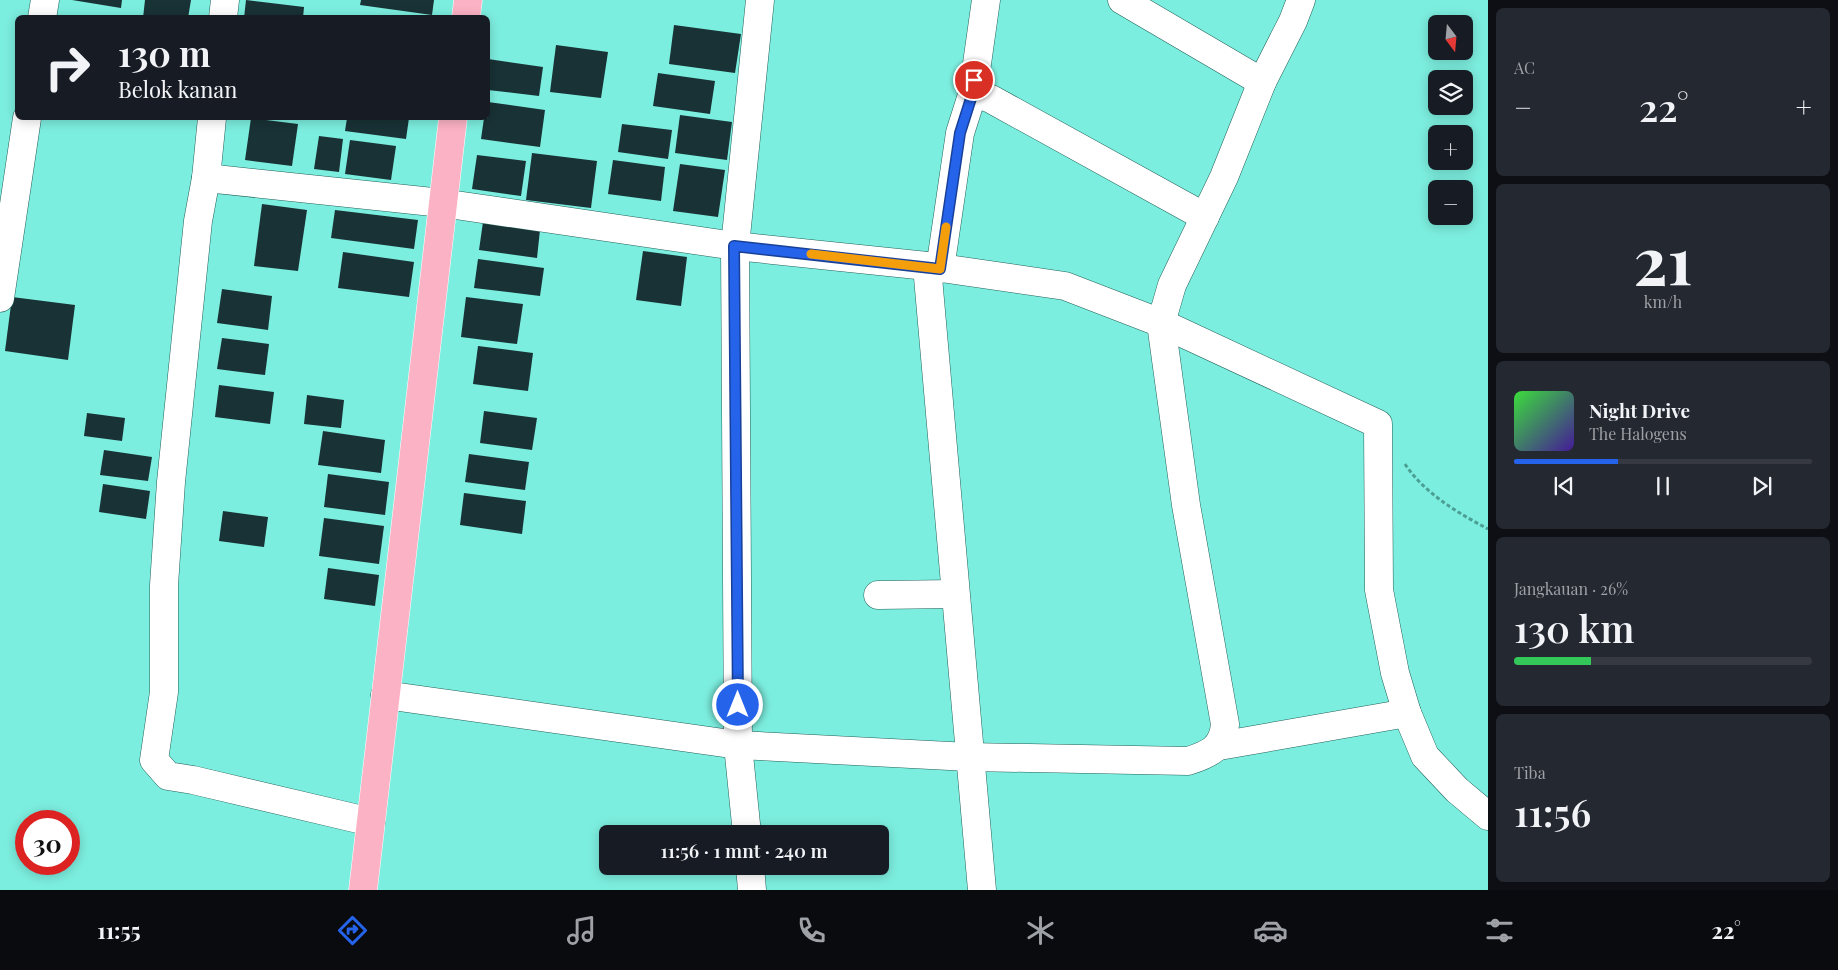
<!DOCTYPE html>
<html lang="id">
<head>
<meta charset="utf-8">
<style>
  body { margin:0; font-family:"Playfair Display",serif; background:#242831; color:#f1f3f6; height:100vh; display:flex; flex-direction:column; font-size:19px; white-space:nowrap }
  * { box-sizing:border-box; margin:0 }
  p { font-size:16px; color:#9ea1a6 }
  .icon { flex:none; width:28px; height:28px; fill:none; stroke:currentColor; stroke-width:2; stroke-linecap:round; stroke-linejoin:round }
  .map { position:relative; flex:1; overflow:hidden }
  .side { display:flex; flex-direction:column; gap:8px; padding:8px; background:#0d0f14; width:350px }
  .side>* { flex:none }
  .hud { position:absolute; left:15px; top:15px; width:475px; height:105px; border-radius:8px; box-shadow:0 2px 12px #0003; background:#171b24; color:#f1f3f6; overflow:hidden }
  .needle { width:32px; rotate:164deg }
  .buttons { position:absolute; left:1428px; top:15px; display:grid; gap:10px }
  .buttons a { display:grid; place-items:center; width:45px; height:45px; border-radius:8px; background:#171b24; box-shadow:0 2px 12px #0003; font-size:25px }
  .speed { position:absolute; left:15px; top:810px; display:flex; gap:10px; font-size:25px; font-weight:700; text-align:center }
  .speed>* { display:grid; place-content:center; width:65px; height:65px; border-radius:50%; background:#171b24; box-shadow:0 2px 12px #0003; line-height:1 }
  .speed .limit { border:8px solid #d22; background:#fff; color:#111 }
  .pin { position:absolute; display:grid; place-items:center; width:42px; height:42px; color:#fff; margin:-21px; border:2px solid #fff; border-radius:50%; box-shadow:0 1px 5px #0007 }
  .me { position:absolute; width:55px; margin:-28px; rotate:0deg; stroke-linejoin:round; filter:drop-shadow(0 0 4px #0008) }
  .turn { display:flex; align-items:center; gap:18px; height:105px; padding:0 20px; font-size:22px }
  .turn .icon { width:65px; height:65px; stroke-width:2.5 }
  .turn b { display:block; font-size:35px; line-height:42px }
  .big { font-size:38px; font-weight:600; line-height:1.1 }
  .side .widget { flex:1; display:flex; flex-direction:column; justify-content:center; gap:8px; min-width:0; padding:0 18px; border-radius:8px; background:#242831 }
  .side .dial { align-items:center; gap:0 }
  .dial b { font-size:65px; line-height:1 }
  .song { display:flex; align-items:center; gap:15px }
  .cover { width:60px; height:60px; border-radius:8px; background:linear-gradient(135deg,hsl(120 70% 55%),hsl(260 70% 35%)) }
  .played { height:5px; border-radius:2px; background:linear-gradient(90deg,#2563eb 35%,#363941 35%) }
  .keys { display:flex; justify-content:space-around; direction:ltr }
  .heat { display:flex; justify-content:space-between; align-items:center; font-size:28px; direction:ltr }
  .charge { height:8px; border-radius:4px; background:linear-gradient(90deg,#34c759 26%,#363941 0) }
  .trip { position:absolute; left:599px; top:825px; width:290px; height:50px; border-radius:8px; background:#171b24; box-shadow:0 2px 12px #0003; font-weight:600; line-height:50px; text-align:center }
  .tab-bar { display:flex; height:80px; justify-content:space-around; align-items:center; background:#090b0e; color:#9ea1a6 }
  .tab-bar .icon { width:35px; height:35px }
  .tab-bar .active { color:#2563eb }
  .tab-bar b { font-size:22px; color:#f1f3f6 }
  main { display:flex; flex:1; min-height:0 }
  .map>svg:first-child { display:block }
  .building { fill:#193235 }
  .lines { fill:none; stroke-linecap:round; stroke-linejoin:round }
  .minor-casing { stroke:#236159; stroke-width:29 }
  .major-casing { stroke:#fff; stroke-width:29 }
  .path { stroke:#4b9f94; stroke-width:3; stroke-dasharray:4 2.5; stroke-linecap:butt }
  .minor { stroke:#fff; stroke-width:28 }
  .major { stroke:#fbb2c5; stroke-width:28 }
  .route-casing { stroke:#184099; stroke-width:12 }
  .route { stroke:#2563eb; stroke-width:9 }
  .slow { stroke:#f59e0b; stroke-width:9 }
</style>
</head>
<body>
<main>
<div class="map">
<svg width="1488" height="890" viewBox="0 0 1488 890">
  <rect width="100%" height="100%" fill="#7ceedf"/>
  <g class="building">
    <polygon points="72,0 122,0 121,8"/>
    <polygon points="145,0 191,0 188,18 143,18"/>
    <polygon points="246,0 304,7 303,18 244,18"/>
    <polygon points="361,0 434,0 432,15 360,5"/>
    <polygon points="674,25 741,34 735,73 669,64"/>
    <polygon points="556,45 608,52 601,98 550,92"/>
    <polygon points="488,59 543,67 539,96 488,90"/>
    <polygon points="658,73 715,81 710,114 653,106"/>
    <polygon points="488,102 545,110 540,147 481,139 484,118 488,118"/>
    <polygon points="680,115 732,122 727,160 675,153"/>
    <polygon points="251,118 298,124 292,166 245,160"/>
    <polygon points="347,118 409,118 406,139 345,131"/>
    <polygon points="622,124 672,130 668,159 618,152"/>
    <polygon points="319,136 343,139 339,172 314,169"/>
    <polygon points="350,140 396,146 391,180 345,174"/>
    <polygon points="532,153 597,161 591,208 526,200"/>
    <polygon points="477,155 526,161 521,196 472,189"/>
    <polygon points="613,160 665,167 661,201 608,194"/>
    <polygon points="680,164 725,170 718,217 673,211"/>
    <polygon points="262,204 307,210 298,271 254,266"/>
    <polygon points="335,210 418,220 414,249 331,238"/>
    <polygon points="483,222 540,230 537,258 479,250"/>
    <polygon points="643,251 687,257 681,306 636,300"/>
    <polygon points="343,252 414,262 409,297 338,288"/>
    <polygon points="478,259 544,268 540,296 474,288"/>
    <polygon points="222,289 272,296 268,330 217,323"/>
    <polygon points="12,297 75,305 68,360 5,351"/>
    <polygon points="466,297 523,304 517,344 461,337"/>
    <polygon points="222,338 269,344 265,375 217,369"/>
    <polygon points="478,346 533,353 528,391 473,384"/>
    <polygon points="219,385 274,392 270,424 215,417"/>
    <polygon points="307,395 344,400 341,428 304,424"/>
    <polygon points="484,411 537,418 532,450 480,443"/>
    <polygon points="87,413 125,418 122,441 84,436"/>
    <polygon points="323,431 385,440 381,473 318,465"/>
    <polygon points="104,450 152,457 148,481 100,475"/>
    <polygon points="469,454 529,462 525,490 465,482"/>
    <polygon points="328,474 389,482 385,515 324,507"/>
    <polygon points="103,484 150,491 146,519 99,512"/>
    <polygon points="464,493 526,501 522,534 460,525"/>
    <polygon points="223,511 268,517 264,547 219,541"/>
    <polygon points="324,518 384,526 379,564 319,556"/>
    <polygon points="328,568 379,575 375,606 324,599"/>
  </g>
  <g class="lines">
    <g class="minor-casing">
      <g id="minor">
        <polyline points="1122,0 1262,82"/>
        <polyline points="42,18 45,0"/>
        <polyline points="223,18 225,0"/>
        <polyline points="973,92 986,0"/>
        <polyline points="212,118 206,178 442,203 735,246 927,266 1065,286 1161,323 1378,424 1379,590 1395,673 1407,713 1425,756 1457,790 1488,816"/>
        <polyline points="206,178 198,221 171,482 164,585 164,692 154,760 168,776 193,780 371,822"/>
        <polyline points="927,266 982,890"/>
        <polyline points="940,269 960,133 973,92 991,99 1205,217"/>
        <polyline points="0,298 27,118"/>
        <polyline points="878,595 955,594"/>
        <path d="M385 695 738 745 969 757 1188 761C1210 754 1223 748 1225 724L1186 505 1161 323 1172 285 1224 177 1262 82 1293 21 1301 0"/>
        <polyline points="1219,746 1407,713"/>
        <polyline points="747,834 738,745 735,246 760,0"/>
        <polyline points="750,866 752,890"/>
      </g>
    </g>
    <g class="major-casing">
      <g id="major">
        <polyline points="466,18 468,0"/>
        <polyline points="363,890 453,118"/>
      </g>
    </g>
    <path class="path" d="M1405 464C1424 493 1458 513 1488 529"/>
    <use href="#minor" class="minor"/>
    <use href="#major" class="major"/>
  </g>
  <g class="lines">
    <g class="route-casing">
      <polyline id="route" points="738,705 734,246 940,269 960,133 973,92 974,80"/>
    </g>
    <use href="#route" class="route"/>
    <polyline class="slow" points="811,254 940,269 946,227"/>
  </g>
</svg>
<div class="buttons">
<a><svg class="needle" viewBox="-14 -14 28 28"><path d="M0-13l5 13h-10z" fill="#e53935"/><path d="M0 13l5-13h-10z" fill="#9ea1a6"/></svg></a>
<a><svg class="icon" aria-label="layers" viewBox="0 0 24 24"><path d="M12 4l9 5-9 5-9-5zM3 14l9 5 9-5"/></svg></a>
<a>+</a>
<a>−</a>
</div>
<div class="speed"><div class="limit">30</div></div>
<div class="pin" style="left:974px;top:80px;background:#d93025"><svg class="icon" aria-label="arrive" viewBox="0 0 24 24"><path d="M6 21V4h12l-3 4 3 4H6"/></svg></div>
<svg class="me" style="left:738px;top:705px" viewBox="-20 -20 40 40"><circle r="17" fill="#2563eb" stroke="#fff" stroke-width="3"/><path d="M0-11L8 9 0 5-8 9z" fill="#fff"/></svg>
<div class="trip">11:56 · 1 mnt · 240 m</div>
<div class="hud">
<div class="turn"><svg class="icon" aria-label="right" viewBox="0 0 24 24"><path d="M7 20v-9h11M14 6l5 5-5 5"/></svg><div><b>130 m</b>Belok kanan</div></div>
</div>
</div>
<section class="side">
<div class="widget"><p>AC</p>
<div class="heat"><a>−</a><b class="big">22°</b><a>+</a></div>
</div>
<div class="widget dial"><b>21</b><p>km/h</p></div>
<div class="widget">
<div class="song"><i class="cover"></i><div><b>Night Drive</b><p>The Halogens</p></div></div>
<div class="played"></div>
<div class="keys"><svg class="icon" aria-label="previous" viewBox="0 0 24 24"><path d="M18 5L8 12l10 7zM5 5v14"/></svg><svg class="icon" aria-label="pause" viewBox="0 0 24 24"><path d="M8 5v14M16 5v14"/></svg><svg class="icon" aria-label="next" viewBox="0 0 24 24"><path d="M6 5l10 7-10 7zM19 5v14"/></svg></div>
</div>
<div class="widget"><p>Jangkauan · 26%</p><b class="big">130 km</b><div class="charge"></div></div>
<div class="widget"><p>Tiba</p><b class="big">11:56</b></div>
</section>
</main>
<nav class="tab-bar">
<b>11:55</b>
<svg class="icon active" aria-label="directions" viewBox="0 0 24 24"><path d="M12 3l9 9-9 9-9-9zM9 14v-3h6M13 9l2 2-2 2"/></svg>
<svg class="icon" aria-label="music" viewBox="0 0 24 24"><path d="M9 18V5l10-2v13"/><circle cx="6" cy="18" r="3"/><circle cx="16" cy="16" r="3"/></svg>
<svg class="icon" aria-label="phone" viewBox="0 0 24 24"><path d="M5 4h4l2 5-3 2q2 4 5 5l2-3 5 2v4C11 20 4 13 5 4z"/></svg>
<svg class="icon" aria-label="climate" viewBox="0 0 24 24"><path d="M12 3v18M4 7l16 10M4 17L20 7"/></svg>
<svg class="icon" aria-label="car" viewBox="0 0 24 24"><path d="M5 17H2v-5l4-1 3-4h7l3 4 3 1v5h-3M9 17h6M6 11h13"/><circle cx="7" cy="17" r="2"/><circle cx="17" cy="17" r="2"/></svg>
<svg class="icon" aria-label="filters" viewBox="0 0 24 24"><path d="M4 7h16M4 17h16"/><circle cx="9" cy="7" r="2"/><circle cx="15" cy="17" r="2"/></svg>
<b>22°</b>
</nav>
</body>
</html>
